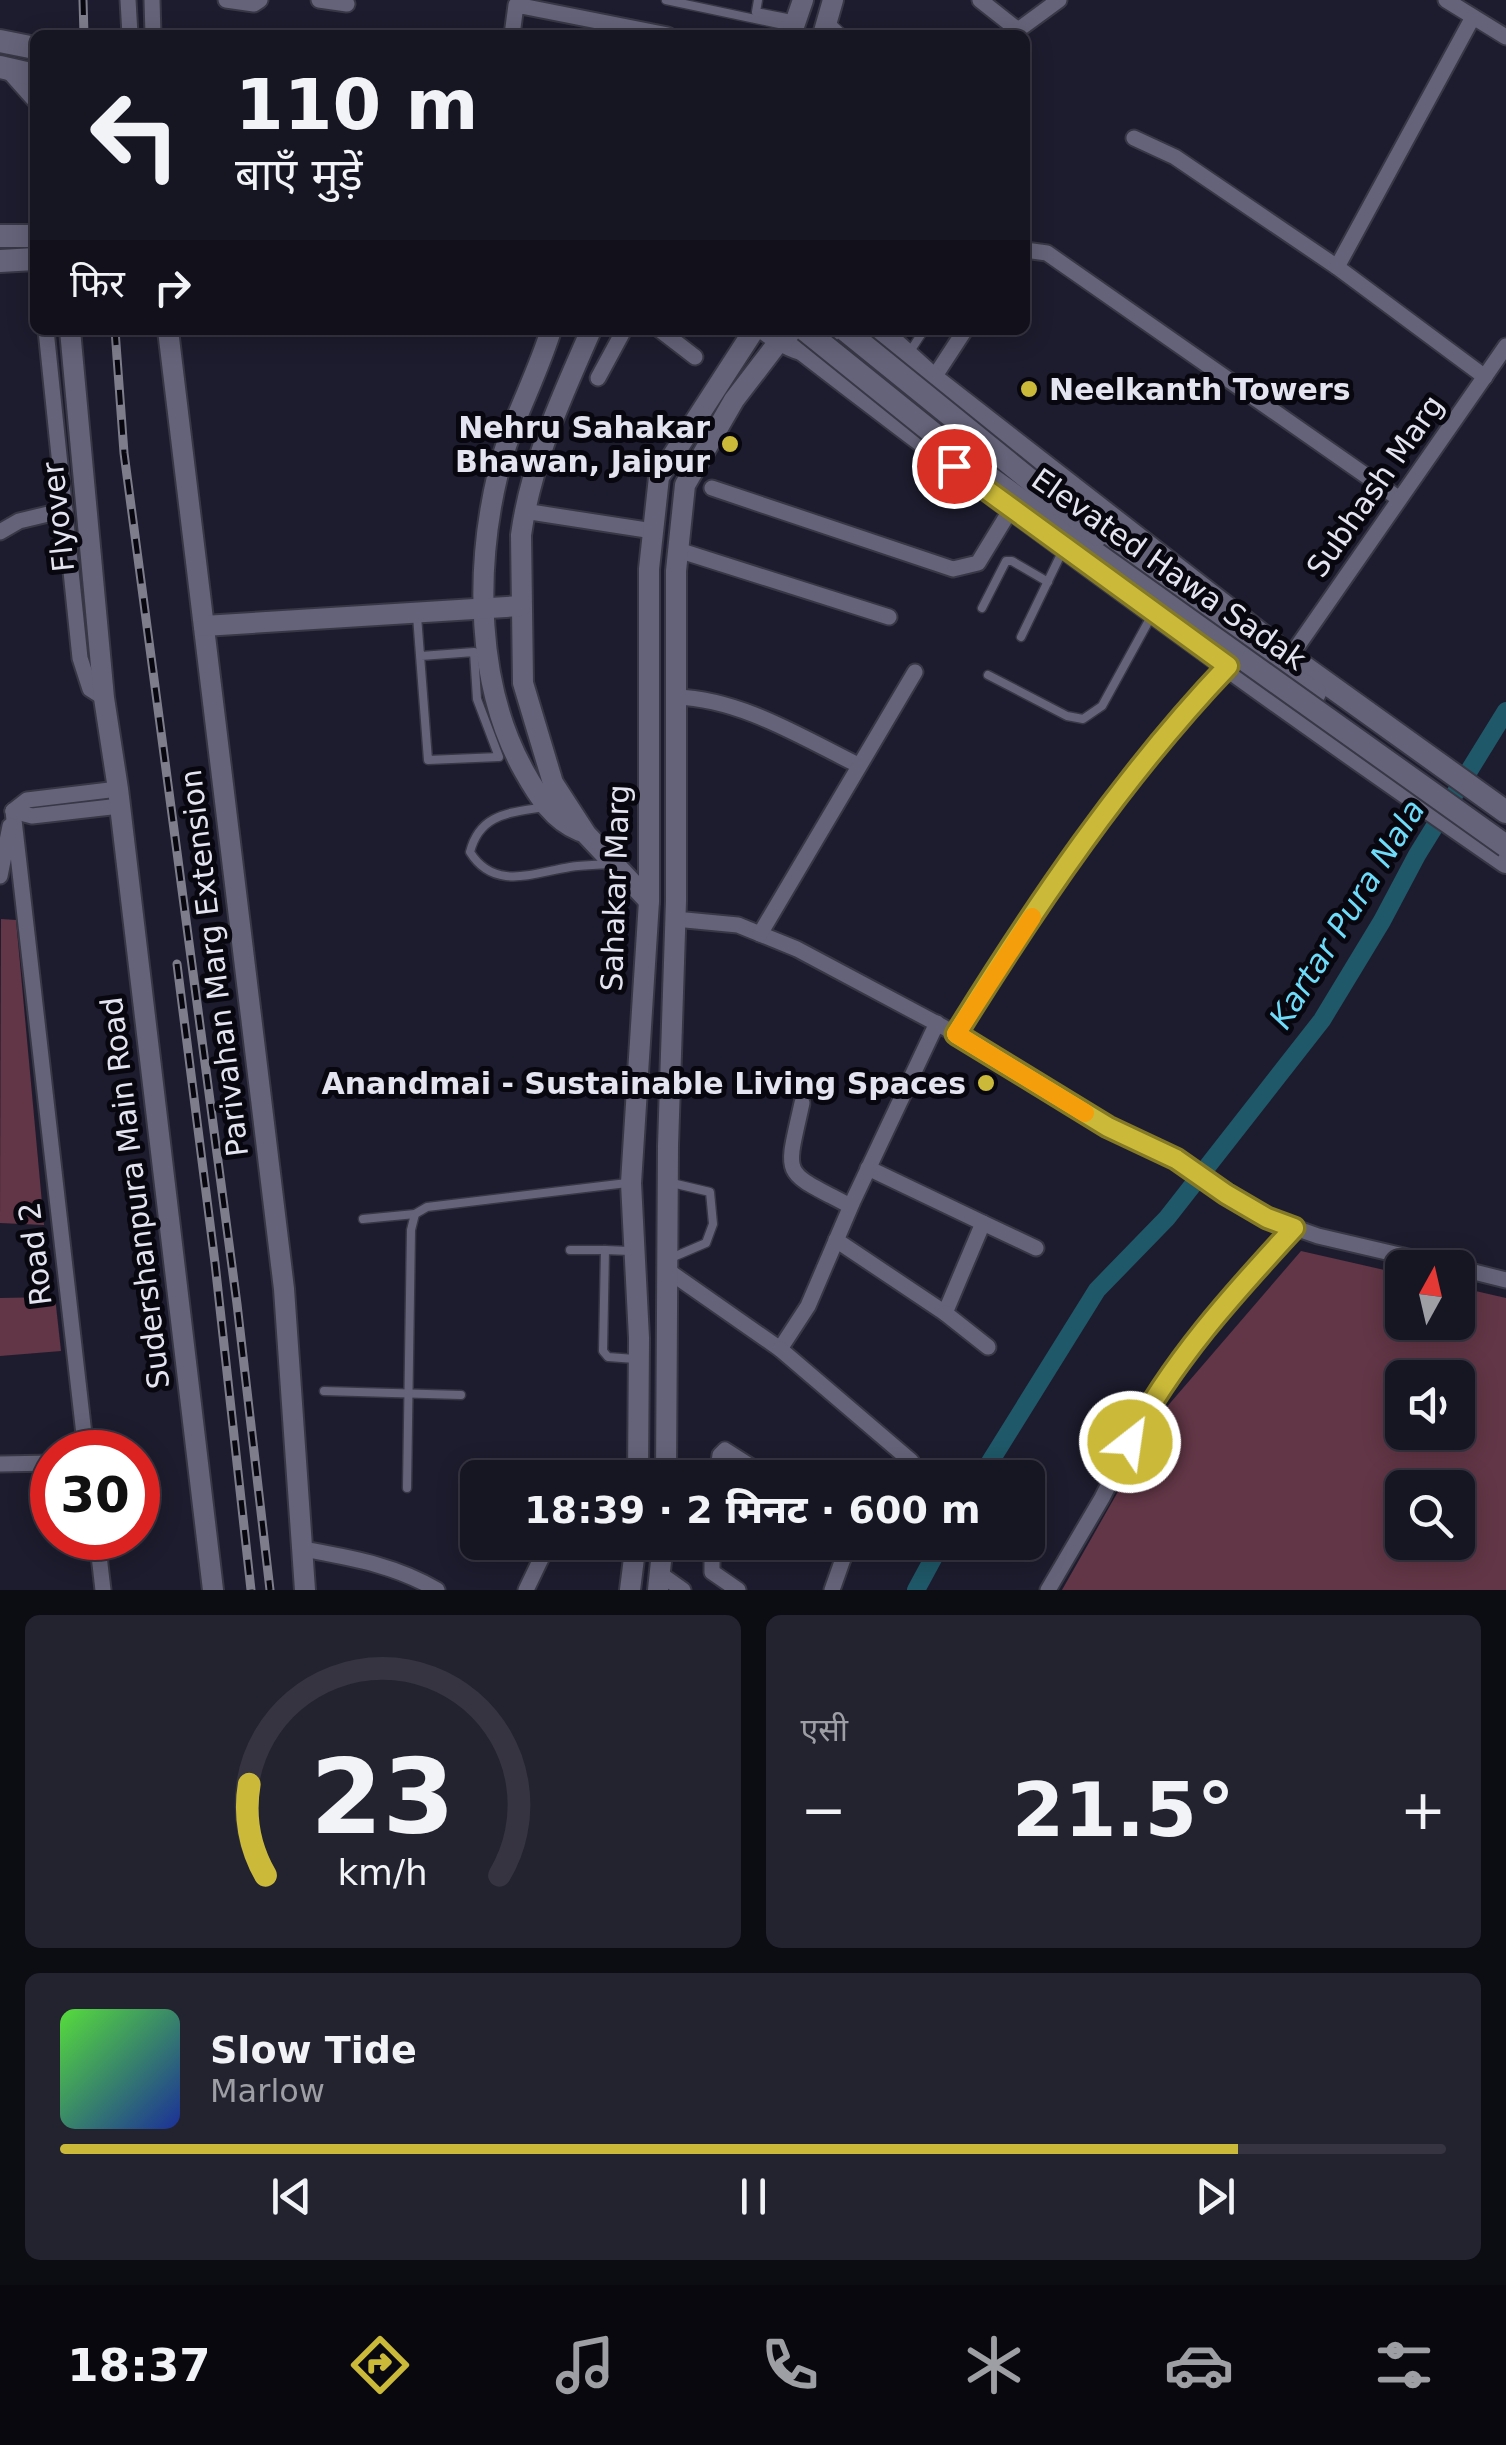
<!DOCTYPE html>
<html lang="hi">
<head>
<meta charset="utf-8">
<style>
  body { margin:0; font-family:"DejaVu Sans","Noto Sans Devanagari",sans-serif; background:#23222f; color:#f1f3f6; height:100vh; display:flex; flex-direction:column; font-size:38px; white-space:nowrap }
  * { box-sizing:border-box; margin:0 }
  p { font-size:32px; color:#9e9fa5 }
  .icon { flex:none; width:55px; height:55px; fill:none; stroke:currentColor; stroke-width:2; stroke-linecap:round; stroke-linejoin:round }
  .map { position:relative; height:1590px; overflow:hidden }
  .panel { display:flex; flex-direction:column; gap:25px; padding:25px; background:#0c0c13; flex:1 }
  .panel>* { flex:none }
  .banner { position:absolute; left:30px; top:30px; width:1000px; height:305px; border-radius:15px; box-shadow:0 5px 25px #0003,0 0 0 2px #353440; background:#161522; color:#f1f3f6; overflow:hidden }
  .needle { width:65px; rotate:8deg }
  .buttons { position:absolute; left:1385px; top:1250px; display:grid; gap:20px }
  .buttons a { display:grid; place-items:center; width:90px; height:90px; border-radius:15px; background:#161522; box-shadow:0 5px 25px #0003,0 0 0 2px #353440; font-size:50px }
  .speed { position:absolute; left:30px; top:1430px; display:flex; gap:20px; font-size:50px; font-weight:700; text-align:center }
  .speed>* { display:grid; place-content:center; width:130px; height:130px; border-radius:50%; background:#161522; box-shadow:0 5px 25px #0003,0 0 0 2px #353440; line-height:1 }
  .speed .limit { border:15px solid #d22; background:#fff; color:#111 }
  .pin { position:absolute; display:grid; place-items:center; width:85px; height:85px; color:#fff; margin:-42px; border:5px solid #fff; border-radius:50%; box-shadow:0 2px 10px #0007 }
  .me { position:absolute; width:110px; margin:-55px; rotate:30deg; stroke-linejoin:round; filter:drop-shadow(0 0 8px #0008) }
  .turn { display:flex; align-items:center; gap:35px; height:210px; padding:0 40px; font-size:45px }
  .turn .icon { width:130px; height:130px; stroke-width:2.5 }
  .turn b { display:block; font-size:70px; line-height:85px }
  .then { display:flex; align-items:center; height:95px; padding:0 40px; background:#0003; gap:20px; font-size:38px }
  .big { font-size:75px; font-weight:800; line-height:1.1 }
  .panel .card { flex:1; display:flex; flex-direction:column; justify-content:center; gap:15px; min-width:0; padding:0 35px; border-radius:15px; background:#23222f }
  .panel .dial { align-items:center; gap:0 }
  .dial svg { height:260px; overflow:visible; fill:none; stroke:#353440; stroke-width:7; stroke-linecap:round; text-anchor:middle }
  .dial text { fill:#f1f3f6; stroke:none }
  .song { display:flex; align-items:center; gap:30px }
  .cover { width:120px; height:120px; border-radius:15px; background:linear-gradient(135deg,hsl(110 70% 55%),hsl(230 70% 35%)) }
  .played { height:10px; border-radius:5px; background:linear-gradient(90deg,#cbba39 85%,#353440 85%) }
  .keys { display:flex; justify-content:space-around; direction:ltr }
  .heat { display:flex; justify-content:space-between; align-items:center; font-size:55px; direction:ltr }
  .panel .tiles { flex:1; display:grid; gap:25px; grid-template-columns:1fr 1fr }
  .card:last-child { grid-column:span 2 }
  .trip { position:absolute; left:460px; top:1460px; width:585px; height:100px; border-radius:15px; background:#161522; box-shadow:0 5px 25px #0003,0 0 0 2px #353440; font-weight:800; line-height:100px; text-align:center }
  .dock { display:flex; height:160px; justify-content:space-around; align-items:center; background:#09080e; color:#9e9fa5 }
  .dock .icon { width:70px; height:70px }
  .dock .current { color:#cbba39 }
  .dock b { font-size:45px; color:#f1f3f6 }
  .map>svg:first-child { display:block }
  .green { fill:#623646; fill-rule:evenodd }
  .lines { fill:none; stroke-linecap:round; stroke-linejoin:round }
  .canal { stroke:#1f5868; stroke-width:18 }
  .service-casing { stroke:#383745; stroke-width:11 }
  .minor-casing { stroke:#383745; stroke-width:19 }
  .tertiary-casing { stroke:#383745; stroke-width:24 }
  .secondary-casing { stroke:#383745; stroke-width:26 }
  .service { stroke:#656379; stroke-width:8 }
  .minor { stroke:#656379; stroke-width:15 }
  .tertiary { stroke:#656379; stroke-width:20 }
  .secondary { stroke:#656379; stroke-width:22 }
  .rail-casing { stroke:#7d7d8c; stroke-width:9 }
  .rail { stroke:#08070f; stroke-width:5; stroke-dasharray:15; stroke-linecap:butt }
  .secondary-bridge-casing { stroke:#383745; stroke-width:26; stroke-linecap:butt }
  .secondary-bridge { stroke:#656379; stroke-width:22 }
  .route-casing { stroke:#847925; stroke-width:25 }
  .route { stroke:#cbba39; stroke-width:18 }
  .slow { stroke:#f59e0b; stroke-width:18 }
  .poi-dot { fill:#cbba39; stroke:#08070f; stroke-width:4 }
  .labels { text-anchor:middle; dominant-baseline:central; stroke-width:10; stroke-linejoin:round; paint-order:stroke }
  .poi-label { font-size:30px; font-weight:bold; fill:#e4e4f0; stroke:#08070f; text-anchor:end }
  .street-label { font-size:30px; fill:#e4e4f0; stroke:#08070f }
  .water-label { font-size:32px; font-style:italic; fill:#6edbf9; stroke:#08070f }
</style>
</head>
<body>
<div class="map">
<svg width="1506" height="1590" viewBox="0 0 1506 1590">
  <rect width="100%" height="100%" fill="#1d1c2e"/>
  <g class="green">
    <polygon points="1,919 16,920 44,1225 0,1223"/>
    <path d="M1301 1251 1402 1274V1322H1458V1287L1506 1298V1590H1062L1165 1409ZM1402 1378H1458V1432H1402ZM1402 1488H1458V1542H1402Z"/>
    <polygon points="55,1297 61,1351 0,1356 0,1298"/>
  </g>
  <g class="lines">
    <g class="canal">
      <polyline points="980,1478 1097,1290 1167,1218 1322,1020 1382,921 1417,855 1506,711"/>
      <polyline points="916,1590 942,1542"/>
    </g>
    <g class="service-casing">
      <g id="service">
        <polyline points="666,0 793,27"/>
        <polyline points="758,0 756,12 792,19"/>
        <polyline points="829,21 844,35"/>
        <polyline points="909,353 924,330"/>
        <polyline points="982,608 1006,561 1012,561 1048,582"/>
        <polyline points="417,616 428,760 499,757 477,699 474,652 421,656"/>
        <polyline points="1021,637 1063,550"/>
        <polyline points="988,675 1067,716 1083,719 1102,706 1152,615"/>
        <path d="M544 807C510 813 480 813 470 852 494 891 533 873 570 867 583 865 597 865 610 864"/>
        <polyline points="363,1219 415,1214"/>
        <polyline points="570,1250 605,1250"/>
        <polyline points="630,1251 605,1250 603,1351 608,1357 635,1359"/>
        <polyline points="671,1258 706,1243 713,1224 710,1192 672,1183"/>
        <polyline points="324,1391 461,1395"/>
        <polyline points="407,1488 411,1230 415,1214 427,1207 627,1183"/>
      </g>
    </g>
    <g class="minor-casing">
      <g id="minor">
        <polyline points="128,0 130,35"/>
        <polyline points="152,0 153,35"/>
        <polyline points="226,0 254,4 260,0"/>
        <polyline points="319,0 347,4"/>
        <polyline points="980,0 1018,30 1059,0"/>
        <polyline points="1446,0 1506,37"/>
        <polyline points="512,35 516,5 668,35"/>
        <polyline points="1134,138 1175,157 1337,267 1485,377"/>
        <polyline points="1025,250 1047,253 1398,498"/>
        <polyline points="1337,267 1473,17"/>
        <polyline points="46,330 80,658 90,689 104,698"/>
        <polyline points="660,330 695,357"/>
        <polyline points="598,378 624,330"/>
        <polyline points="933,379 965,330"/>
        <polyline points="712,488 953,569 978,563 1011,509"/>
        <polyline points="524,511 653,531"/>
        <polyline points="0,532 19,521 65,510"/>
        <polyline points="678,550 889,617"/>
        <polyline points="1290,657 1506,346"/>
        <path d="M676 697C741 699 801 737 858 765"/>
        <polyline points="13,811 86,1452"/>
        <polyline points="13,811 27,800 118,789"/>
        <polyline points="13,811 32,816 120,806"/>
        <polyline points="0,876 10,826"/>
        <polyline points="675,919 738,925 797,949 947,1029 1108,1127 1176,1159 1267,1218 1318,1236 1455,1268"/>
        <polyline points="760,934 915,672"/>
        <path d="M955 1034C1036 906 1122 775 1227 666"/>
        <path d="M802 1103C785 1180 781 1169 850 1206"/>
        <polyline points="983,1223 1036,1248"/>
        <polyline points="836,1240 945,1313 983,1223 868,1168"/>
        <polyline points="1458,1268 1506,1280"/>
        <polyline points="667,1270 780,1349 808,1306 853,1201 937,1023"/>
        <polyline points="945,1313 988,1347"/>
        <polyline points="780,1349 911,1461"/>
        <polyline points="0,1464 52,1463"/>
        <polyline points="717,1478 720,1455 725,1450 769,1478"/>
        <polyline points="97,1538 103,1590"/>
        <polyline points="712,1542 712,1572 738,1590"/>
        <path d="M303 1549C351 1558 395 1565 437 1590"/>
        <polyline points="659,1573 683,1590"/>
        <polyline points="526,1590 549,1542"/>
        <polyline points="832,1590 849,1542"/>
        <polyline points="1048,1590 1102,1498 1144,1415 1242,1284 1294,1228"/>
      </g>
    </g>
    <g class="tertiary-casing">
      <g id="tertiary">
        <polyline points="791,35 803,0"/>
        <polyline points="823,35 833,0"/>
        <polyline points="11,70 35,97"/>
        <polyline points="70,330 104,698 118,789 213,1590"/>
        <polyline points="168,330 284,1289 305,1590"/>
        <path d="M551 330C536 379 510 424 498 473 475 569 476 685 524 771 538 796 553 820 580 831"/>
        <path d="M591 330C562 397 531 462 521 535L523 683 553 783 586 834 649 901"/>
        <polyline points="204,626 521,606"/>
        <polyline points="638,1478 639,1338 631,1183 649,901 649,569 659,477 754,330"/>
        <polyline points="666,1478 668,1146 676,901 676,571 685,485 734,400 780,340"/>
        <polyline points="630,1590 636,1542"/>
        <polyline points="658,1590 663,1542"/>
      </g>
    </g>
    <g class="secondary-casing">
      <g id="secondary">
        <polyline points="0,41 35,48"/>
        <polyline points="0,67 35,75"/>
        <polyline points="0,236 35,236"/>
        <polyline points="0,261 35,259"/>
        <path d="M766 330C796 352 822 362 849 330"/>
        <polyline points="879,330 933,379 1290,657 1506,812"/>
        <path d="M802 349C1032 527 1267 697 1506 862"/>
        <polyline points="1098,535 1230,637 1315,693"/>
      </g>
    </g>
    <use href="#service" class="service"/>
    <use href="#minor" class="minor"/>
    <use href="#tertiary" class="tertiary"/>
    <use href="#secondary" class="secondary"/>
    <g class="rail-casing">
      <g id="rail">
        <polyline points="83,0 84,35"/>
        <polyline points="115,330 124,453 237,1304 270,1590"/>
        <polyline points="177,964 215,1263 251,1590"/>
      </g>
    </g>
    <use href="#rail" class="rail"/>
    <g class="secondary-bridge-casing">
      <g id="secondary-bridge">
        <polyline points="805,330 980,471 1506,846"/>
        <polyline points="845,330 1098,535"/>
      </g>
    </g>
    <use href="#secondary-bridge" class="secondary-bridge"/>
  </g>
  <g class="lines">
    <g class="route-casing">
      <path id="route" d="M954 466 1228 666C1123 776 1036 905 956 1034L1108 1127 1176 1159 1226 1194 1267 1218 1294 1228C1234 1293 1170 1363 1130 1442"/>
    </g>
    <use href="#route" class="route"/>
    <polyline class="slow" points="1032,917 956,1034 1085,1113"/>
  </g>
  <g class="poi-dot">
    <circle cx="1029" cy="389" r="10"/>
    <circle cx="730" cy="444" r="10"/>
    <circle cx="986" cy="1083" r="10"/>
  </g>
  <g class="labels">
    <g class="poi-label">
      <text x="1049" y="389" text-anchor="start">Neelkanth Towers</text>
      <text x="710" y="427">Nehru Sahakar<tspan x="710" dy="34">Bhawan, Jaipur</tspan></text>
      <text x="966" y="1083">Anandmai - Sustainable Living Spaces</text>
    </g>
    <g class="street-label">
      <text transform="translate(1375 486) rotate(-55)">Subhash Marg</text>
      <text transform="translate(58 517) rotate(-96)">Flyover</text>
      <text transform="translate(1169 569) rotate(35)">Elevated Hawa Sadak</text>
      <text transform="translate(615 888) rotate(-88)">Sahakar Marg</text>
      <text transform="translate(214 963) rotate(-97)">Parivahan Marg Extension</text>
      <text transform="translate(135 1193) rotate(-97)">Sudershanpura Main Road</text>
      <text transform="translate(35 1254) rotate(-97)">Road 2</text>
    </g>
    <g class="water-label">
      <text transform="translate(1347 914) rotate(-58)">Kartar Pura Nala</text>
    </g>
  </g>
</svg>
<div class="buttons">
<a><svg class="needle" viewBox="-14 -14 28 28"><path d="M0-13l5 13h-10z" fill="#e53935"/><path d="M0 13l5-13h-10z" fill="#9e9fa5"/></svg></a>
<a><svg class="icon" aria-label="sound" viewBox="0 0 24 24"><path d="M4 9h4l5-4v14l-5-4H4zM17 9q2 3 0 6"/></svg></a>
<a><svg class="icon" aria-label="search" viewBox="0 0 24 24"><circle cx="10" cy="10" r="6"/><path d="M15 15l6 6"/></svg></a>
</div>
<div class="speed"><div class="limit">30</div></div>
<div class="pin" style="left:954px;top:466px;background:#d93025"><svg class="icon" aria-label="arrive" viewBox="0 0 24 24"><path d="M6 21V4h12l-3 4 3 4H6"/></svg></div>
<svg class="me" style="left:1130px;top:1442px" viewBox="-20 -20 40 40"><circle r="17" fill="#cbba39" stroke="#fff" stroke-width="3"/><path d="M0-11L8 9 0 5-8 9z" fill="#fff"/></svg>
<div class="trip">18:39 · 2 मिनट · 600 m</div>
<div class="banner">
<div class="turn"><svg class="icon" aria-label="left" viewBox="0 0 24 24"><path d="M17 20v-9H6M10 6l-5 5 5 5"/></svg><div><b>110 m</b>बाएँ मुड़ें</div></div>
<div class="then">फिर<svg class="icon" aria-label="right" viewBox="0 0 24 24"><path d="M7 20v-9h11M14 6l5 5-5 5"/></svg></div>
</div>
</div>
<section class="panel">
<div class="tiles">
<div class="card dial"><svg viewBox="0 0 100 80">
<path d="M14 69A42 42 0 1 1 86 69"/>
<path d="M14 69A42 42 0 0 1 9 41" stroke="#cbba39"/>
<text x="50" y="56" font-size="32" font-weight="700">23</text>
<text x="50" y="72" font-size="11">km/h</text>
</svg></div>
<div class="card"><p>एसी</p>
<div class="heat"><a>−</a><b class="big">21.5°</b><a>+</a></div>
</div>
<div class="card">
<div class="song"><i class="cover"></i><div><b>Slow Tide</b><p>Marlow</p></div></div>
<div class="played"></div>
<div class="keys"><svg class="icon" aria-label="previous" viewBox="0 0 24 24"><path d="M18 5L8 12l10 7zM5 5v14"/></svg><svg class="icon" aria-label="pause" viewBox="0 0 24 24"><path d="M8 5v14M16 5v14"/></svg><svg class="icon" aria-label="next" viewBox="0 0 24 24"><path d="M6 5l10 7-10 7zM19 5v14"/></svg></div>
</div>
</div>
</section>
<nav class="dock">
<b>18:37</b>
<svg class="icon current" aria-label="directions" viewBox="0 0 24 24"><path d="M12 3l9 9-9 9-9-9zM9 14v-3h6M13 9l2 2-2 2"/></svg>
<svg class="icon" aria-label="music" viewBox="0 0 24 24"><path d="M9 18V5l10-2v13"/><circle cx="6" cy="18" r="3"/><circle cx="16" cy="16" r="3"/></svg>
<svg class="icon" aria-label="phone" viewBox="0 0 24 24"><path d="M5 4h4l2 5-3 2q2 4 5 5l2-3 5 2v4C11 20 4 13 5 4z"/></svg>
<svg class="icon" aria-label="climate" viewBox="0 0 24 24"><path d="M12 3v18M4 7l16 10M4 17L20 7"/></svg>
<svg class="icon" aria-label="car" viewBox="0 0 24 24"><path d="M5 17H2v-5l4-1 3-4h7l3 4 3 1v5h-3M9 17h6M6 11h13"/><circle cx="7" cy="17" r="2"/><circle cx="17" cy="17" r="2"/></svg>
<svg class="icon" aria-label="filters" viewBox="0 0 24 24"><path d="M4 7h16M4 17h16"/><circle cx="9" cy="7" r="2"/><circle cx="15" cy="17" r="2"/></svg>
</nav>
</body>
</html>
